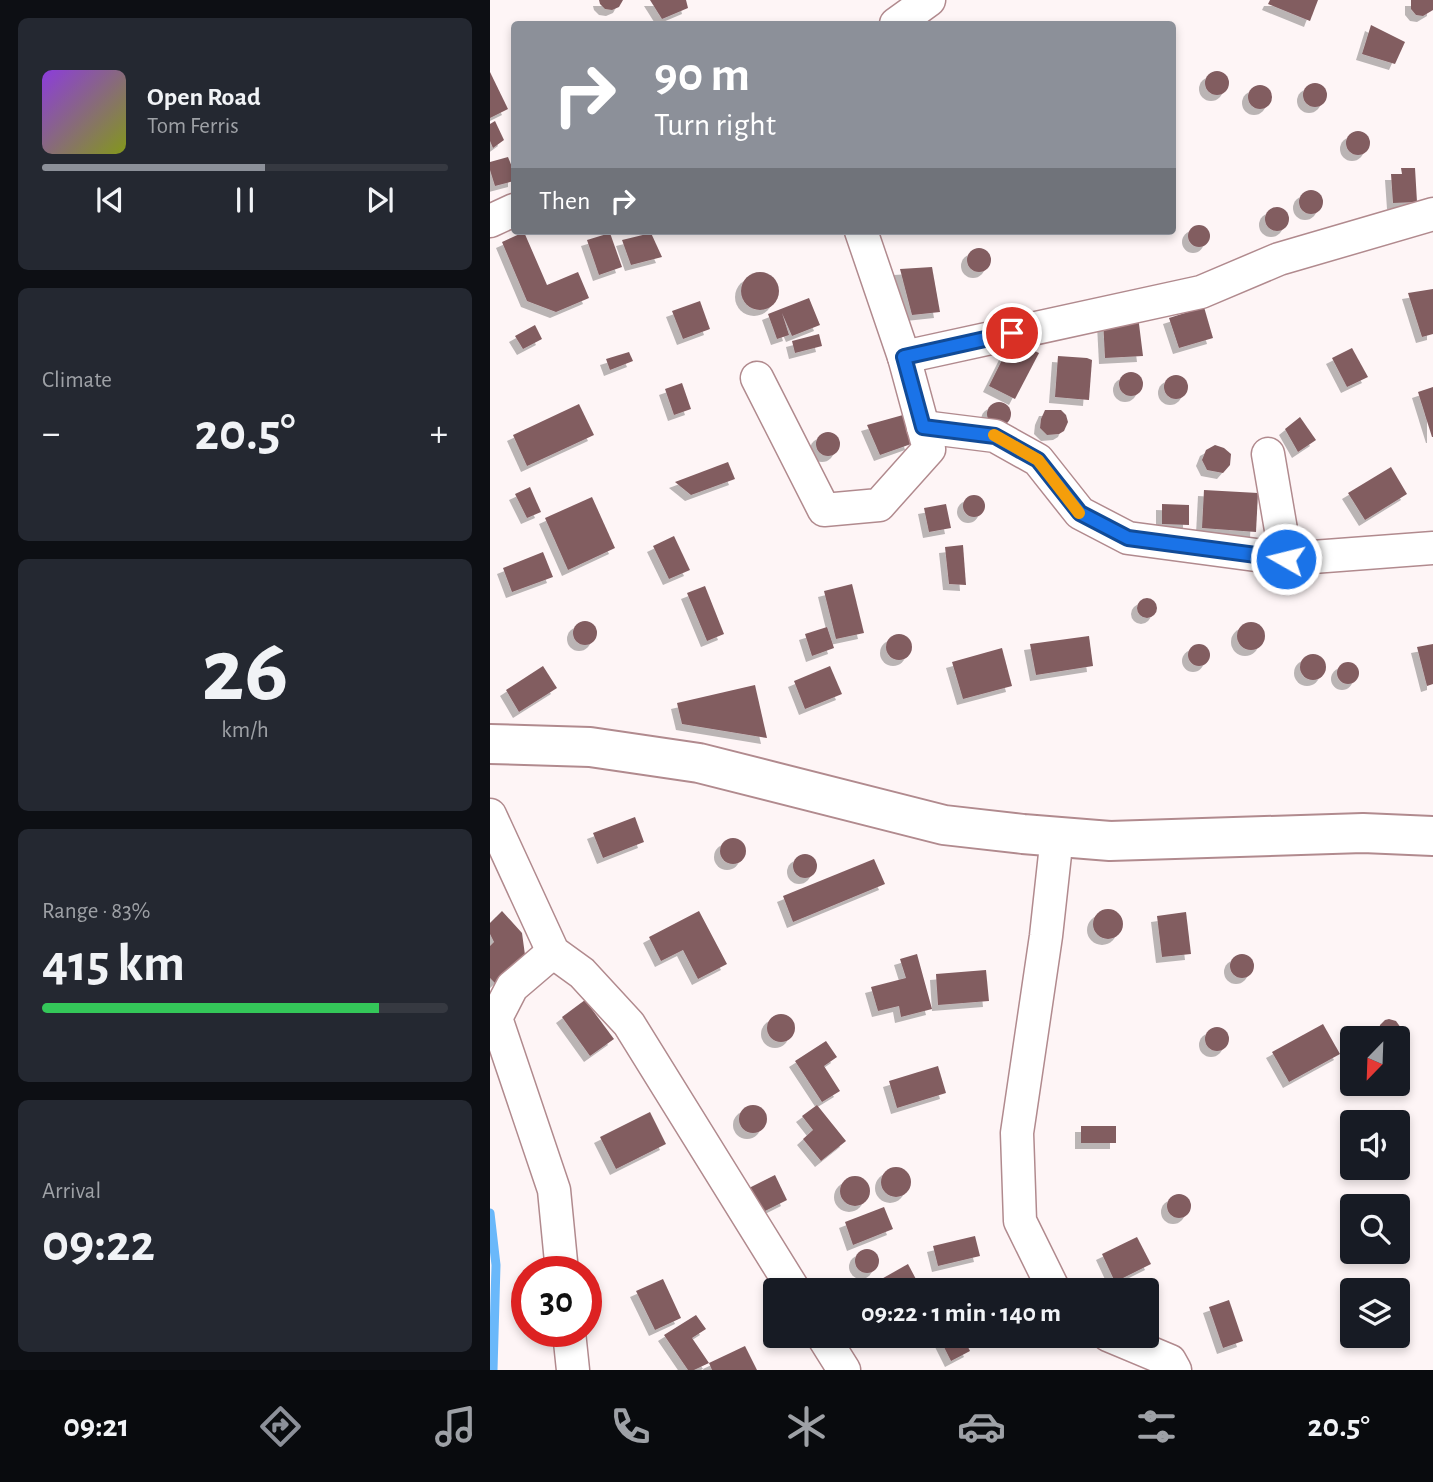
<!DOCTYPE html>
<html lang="en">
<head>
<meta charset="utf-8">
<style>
  body { margin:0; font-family:"Alegreya Sans",sans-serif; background:#242831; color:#f1f3f6; height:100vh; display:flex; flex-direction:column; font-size:26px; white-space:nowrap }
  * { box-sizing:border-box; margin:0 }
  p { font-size:23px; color:#9ea1a6 }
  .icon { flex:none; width:38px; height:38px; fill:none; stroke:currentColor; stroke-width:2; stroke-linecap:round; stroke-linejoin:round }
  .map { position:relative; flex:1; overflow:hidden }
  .side { display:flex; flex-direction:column; gap:18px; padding:18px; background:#0d0f14; width:490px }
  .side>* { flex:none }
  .hud { position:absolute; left:21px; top:21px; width:665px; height:214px; border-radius:7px; box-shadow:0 4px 10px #0003; background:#8c9099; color:#fff; overflow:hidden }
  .needle { width:46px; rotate:203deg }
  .controls { position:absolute; left:850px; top:1026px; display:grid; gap:14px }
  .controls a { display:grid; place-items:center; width:70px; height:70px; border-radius:7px; background:#171b24; box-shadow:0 4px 10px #0003; font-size:35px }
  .speed { position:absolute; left:21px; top:1256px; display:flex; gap:14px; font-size:35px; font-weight:700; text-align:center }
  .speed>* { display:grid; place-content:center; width:91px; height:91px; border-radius:50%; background:#171b24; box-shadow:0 4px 10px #0003; line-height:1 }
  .speed .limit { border:10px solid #d22; background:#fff; color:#111 }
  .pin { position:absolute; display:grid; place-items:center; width:60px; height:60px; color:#fff; margin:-30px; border:4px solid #fff; border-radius:50%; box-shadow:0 2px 7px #0007 }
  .me { position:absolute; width:77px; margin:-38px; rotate:278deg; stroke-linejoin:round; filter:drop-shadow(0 0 5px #0008) }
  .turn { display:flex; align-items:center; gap:24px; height:147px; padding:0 28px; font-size:32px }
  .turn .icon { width:91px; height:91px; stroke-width:2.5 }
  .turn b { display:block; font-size:49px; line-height:60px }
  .then { display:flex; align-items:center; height:66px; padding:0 28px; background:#0003; gap:14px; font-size:26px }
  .big { font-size:52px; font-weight:600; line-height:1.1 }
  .side .tile { flex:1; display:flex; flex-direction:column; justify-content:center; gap:10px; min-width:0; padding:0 24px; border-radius:10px; background:#242831 }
  .side .dial { align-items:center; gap:0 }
  .dial b { font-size:91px; line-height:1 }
  .song { display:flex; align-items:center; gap:21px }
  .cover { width:84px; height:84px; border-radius:10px; background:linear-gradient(135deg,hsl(270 70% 55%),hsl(70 70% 35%)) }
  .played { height:7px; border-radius:4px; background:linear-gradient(90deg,#8c9099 55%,#363941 55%) }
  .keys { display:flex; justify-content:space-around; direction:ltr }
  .heat { display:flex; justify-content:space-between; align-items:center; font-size:38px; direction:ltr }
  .charge { height:10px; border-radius:5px; background:linear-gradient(90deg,#34c759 83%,#363941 0) }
  .trip { position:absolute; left:273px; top:1278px; width:396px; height:70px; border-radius:7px; background:#171b24; box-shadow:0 4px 10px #0003; font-weight:600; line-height:70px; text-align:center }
  .menu { display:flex; height:112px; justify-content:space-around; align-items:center; background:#090b0e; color:#9ea1a6 }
  .menu .icon { width:49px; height:49px }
  .menu .on { color:#8c9099 }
  .menu b { font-size:32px; color:#f1f3f6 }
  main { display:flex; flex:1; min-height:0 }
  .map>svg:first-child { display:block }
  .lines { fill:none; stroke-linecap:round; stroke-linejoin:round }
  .stream { stroke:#6ab8fa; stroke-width:9 }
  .building { fill:#825d61; filter:url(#shadow) }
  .street-casing { stroke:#b18a8e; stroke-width:35 }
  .secondary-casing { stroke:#b18a8e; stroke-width:42 }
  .street { stroke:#fff; stroke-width:32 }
  .secondary { stroke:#fff; stroke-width:38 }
  .route-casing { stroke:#114b97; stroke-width:18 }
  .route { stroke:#1a73e8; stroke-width:12 }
  .slow { stroke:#f59e0b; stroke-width:12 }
</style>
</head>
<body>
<main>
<section class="side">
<div class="tile">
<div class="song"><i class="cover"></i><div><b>Open Road</b><p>Tom Ferris</p></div></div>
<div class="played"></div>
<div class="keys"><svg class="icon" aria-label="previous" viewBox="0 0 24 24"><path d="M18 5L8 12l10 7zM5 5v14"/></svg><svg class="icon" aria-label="pause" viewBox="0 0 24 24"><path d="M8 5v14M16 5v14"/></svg><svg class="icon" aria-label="next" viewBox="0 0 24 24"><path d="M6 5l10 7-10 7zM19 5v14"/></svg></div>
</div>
<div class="tile"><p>Climate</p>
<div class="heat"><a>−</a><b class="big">20.5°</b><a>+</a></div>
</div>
<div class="tile dial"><b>26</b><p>km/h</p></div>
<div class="tile"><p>Range · 83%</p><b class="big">415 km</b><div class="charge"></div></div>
<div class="tile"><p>Arrival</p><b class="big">09:22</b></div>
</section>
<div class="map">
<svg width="943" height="1370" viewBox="0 0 943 1370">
  <defs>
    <filter id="shadow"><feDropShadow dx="-6" dy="6" stdDeviation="0" flood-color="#0004"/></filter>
  </defs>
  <rect width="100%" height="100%" fill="#fef5f6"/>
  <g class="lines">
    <polyline class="stream" points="0,1213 6,1265 3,1370"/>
  </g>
  <g class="building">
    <polygon points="109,0 133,0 129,7 122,10 115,9 110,4"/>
    <polygon points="160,0 196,0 198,8 172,19"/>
    <polygon points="780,0 828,0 820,21 778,4"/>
    <polygon points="921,0 943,0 943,10 933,16 926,15 921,9"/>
    <polygon points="881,25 915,42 905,64 872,54"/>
    <circle cx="727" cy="83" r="12"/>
    <polygon points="0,72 18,109 0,118"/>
    <circle cx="825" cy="95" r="12"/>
    <circle cx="770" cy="97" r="12"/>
    <polygon points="5,121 14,140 3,148 0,141 0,124"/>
    <circle cx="868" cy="143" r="12"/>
    <polygon points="18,157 24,172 24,181 5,186 0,170 0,162"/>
    <polygon points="911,168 925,168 927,202 903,203 901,174 912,174"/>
    <circle cx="821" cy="202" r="12"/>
    <circle cx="787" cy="219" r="12"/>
    <circle cx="709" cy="236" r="11"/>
    <polygon points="34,232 57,285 88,272 99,298 66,312 37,301 12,242"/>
    <polygon points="120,233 132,267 109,275 97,240"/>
    <polygon points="161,233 172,257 141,265 132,240"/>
    <circle cx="489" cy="260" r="12"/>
    <polygon points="442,267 450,312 422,315 410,269"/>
    <circle cx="270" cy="291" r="19"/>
    <polygon points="943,289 943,334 932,337 918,293"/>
    <polygon points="319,298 330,325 302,336 292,313 299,335 287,339 278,314"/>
    <polygon points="210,301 220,329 193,339 182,311"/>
    <polygon points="714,307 723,338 689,348 679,318"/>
    <polygon points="648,316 653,356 615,358 613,319"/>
    <polygon points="45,325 52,339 33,349 25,336"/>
    <polygon points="329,334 332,346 305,353 302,341"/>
    <polygon points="522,340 549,353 525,399 499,386"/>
    <polygon points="862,348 878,377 857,387 842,358"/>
    <polygon points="139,352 143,361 120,370 116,359"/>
    <polygon points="568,356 597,358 602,360 599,400 565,397"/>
    <circle cx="641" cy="384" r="12"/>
    <circle cx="686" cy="387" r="12"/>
    <polygon points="192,383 201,409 184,415 175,389"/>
    <polygon points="943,387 943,437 942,437 928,392"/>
    <circle cx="509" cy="414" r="12"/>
    <polygon points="89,404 104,435 37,466 23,435"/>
    <polygon points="555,410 571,410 576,415 578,422 574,431 569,434 557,435 550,428 551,419"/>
    <polygon points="413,415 421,444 390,455 377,425"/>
    <polygon points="810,417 826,440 808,452 795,429"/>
    <circle cx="338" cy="444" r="12"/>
    <polygon points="725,445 734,448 741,454 740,465 733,473 717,470 712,460 716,450"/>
    <polygon points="238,462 245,479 201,495 185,482"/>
    <polygon points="901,467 917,494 875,520 858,493"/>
    <polygon points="40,487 51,512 37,518 25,494"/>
    <polygon points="714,490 768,493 766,532 712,528"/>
    <circle cx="484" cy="506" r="11"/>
    <polygon points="102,497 125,548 78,570 55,518"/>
    <polygon points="456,504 461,528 439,532 434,508"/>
    <polygon points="672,504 699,505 699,525 672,524"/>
    <polygon points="184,536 200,570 179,579 163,546"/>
    <polygon points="473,545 476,585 459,584 455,547"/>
    <polygon points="53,552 63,577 22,592 13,568"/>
    <polygon points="362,584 374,633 346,639 334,591"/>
    <polygon points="215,586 234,634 217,641 197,593"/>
    <circle cx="657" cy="608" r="10"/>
    <circle cx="95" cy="633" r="12"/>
    <circle cx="761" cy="636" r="14"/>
    <polygon points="337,627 344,648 322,656 315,634"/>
    <circle cx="409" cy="647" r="13"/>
    <polygon points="599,636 603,666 546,675 540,644"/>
    <circle cx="709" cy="655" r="11"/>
    <polygon points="943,644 943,684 937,686 927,647"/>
    <polygon points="512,648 522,686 473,699 462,662"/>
    <circle cx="823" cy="667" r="13"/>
    <circle cx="858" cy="673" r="11"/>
    <polygon points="53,666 67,688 29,712 16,690"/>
    <polygon points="340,666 352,694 315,709 304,681"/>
    <polygon points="265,685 277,738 192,724 187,703"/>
    <polygon points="145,817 154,842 113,858 103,833"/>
    <circle cx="243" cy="851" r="13"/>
    <circle cx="315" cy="866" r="12"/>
    <polygon points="384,859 395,884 303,922 293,896"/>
    <circle cx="618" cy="924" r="15"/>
    <polygon points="12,911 32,933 35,955 5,983 0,978 0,946 4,942 0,934 0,923"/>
    <polygon points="209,911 237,964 208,979 193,950 171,961 159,937"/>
    <polygon points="696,912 701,954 672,957 667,916"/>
    <polygon points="427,954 442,1009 411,1017 409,1006 388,1011 381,987 416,978 410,959"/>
    <circle cx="752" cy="966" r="12"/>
    <polygon points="496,970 499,1001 448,1005 446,974"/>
    <polygon points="95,1000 124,1039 100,1056 72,1017"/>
    <circle cx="291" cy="1028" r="14"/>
    <polygon points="899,1019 906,1021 911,1028 909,1038 891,1038 889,1036 890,1025 895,1020"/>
    <polygon points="833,1024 850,1054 799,1082 782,1052"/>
    <circle cx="727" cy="1039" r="12"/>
    <polygon points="336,1041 347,1057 334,1066 350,1091 332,1102 305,1061"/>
    <polygon points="448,1066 456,1093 407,1108 399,1081"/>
    <circle cx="263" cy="1119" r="14"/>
    <polygon points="327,1105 356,1141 331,1161 313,1139 323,1130 312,1116"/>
    <polygon points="160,1112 176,1144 126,1169 110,1137"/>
    <rect x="591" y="1126" width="35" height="17"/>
    <circle cx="406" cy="1182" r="15"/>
    <polygon points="285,1175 297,1200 267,1215 255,1190"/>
    <circle cx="365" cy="1191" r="15"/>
    <circle cx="689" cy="1206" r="12"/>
    <polygon points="394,1207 403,1229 363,1245 355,1222"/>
    <polygon points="485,1236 490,1256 448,1266 443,1246"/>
    <polygon points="647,1237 661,1264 625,1282 612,1254"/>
    <circle cx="377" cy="1261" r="12"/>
    <polygon points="418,1264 428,1283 416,1290 372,1290"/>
    <polygon points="173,1279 191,1318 165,1330 146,1291"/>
    <polygon points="739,1300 753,1341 733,1348 719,1307"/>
    <polygon points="206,1315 216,1329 202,1338 219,1363 204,1370 198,1370 174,1335"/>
    <polygon points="448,1335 472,1335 480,1351 461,1361"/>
    <polygon points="255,1346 267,1370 222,1370 219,1363"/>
  </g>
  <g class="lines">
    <g class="street-casing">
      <g id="street">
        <polyline points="406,24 439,0"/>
        <polyline points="0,221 24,210"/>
        <polyline points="414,357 711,292 789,259 943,214"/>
        <polyline points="267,378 334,510 389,505 439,449 414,357 371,231"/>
        <polyline points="433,427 505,436 548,460 590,513 638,538 796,559 778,454"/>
        <polyline points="796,559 943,548"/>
        <polyline points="0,815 63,952 92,973 139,1024 304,1290"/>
        <polyline points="63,952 22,987 6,1018 64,1190 72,1272"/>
        <polyline points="564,1290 530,1221 527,1133 556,936 567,836"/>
        <polyline points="79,1332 83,1370"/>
        <polyline points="332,1335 354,1370"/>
        <polyline points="618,1335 680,1361 685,1370"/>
      </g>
    </g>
    <g class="secondary-casing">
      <polyline id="secondary" points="0,744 100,747 209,763 454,825 533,834 620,841 873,833 943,836"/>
    </g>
    <use href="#street" class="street"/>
    <use href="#secondary" class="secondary"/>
  </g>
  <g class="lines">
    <g class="route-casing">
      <polyline id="route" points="522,333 414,357 433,427 505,436 548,460 590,513 638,538 796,559"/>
    </g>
    <use href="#route" class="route"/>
    <polyline class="slow" points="504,435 548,460 589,513"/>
  </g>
</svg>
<div class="controls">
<a><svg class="needle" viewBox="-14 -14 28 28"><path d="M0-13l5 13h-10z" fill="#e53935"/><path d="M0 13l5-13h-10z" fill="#9ea1a6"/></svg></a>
<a><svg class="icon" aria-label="sound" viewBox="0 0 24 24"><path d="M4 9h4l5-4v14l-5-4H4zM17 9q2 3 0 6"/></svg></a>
<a><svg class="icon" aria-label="search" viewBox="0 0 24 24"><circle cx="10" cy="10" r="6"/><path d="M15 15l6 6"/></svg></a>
<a><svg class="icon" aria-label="layers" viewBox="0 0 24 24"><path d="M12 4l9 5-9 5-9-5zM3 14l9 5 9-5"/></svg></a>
</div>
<div class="speed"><div class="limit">30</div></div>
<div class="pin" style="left:522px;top:333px;background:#d93025"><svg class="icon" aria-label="arrive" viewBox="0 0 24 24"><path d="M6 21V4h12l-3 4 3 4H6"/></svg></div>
<svg class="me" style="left:796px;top:559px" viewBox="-20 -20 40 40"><circle r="17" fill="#1a73e8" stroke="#fff" stroke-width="3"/><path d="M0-11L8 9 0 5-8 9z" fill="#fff"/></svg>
<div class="trip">09:22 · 1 min · 140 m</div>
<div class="hud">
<div class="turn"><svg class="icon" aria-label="right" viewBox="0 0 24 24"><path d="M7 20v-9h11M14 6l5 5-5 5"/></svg><div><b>90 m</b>Turn right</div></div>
<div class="then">Then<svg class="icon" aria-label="right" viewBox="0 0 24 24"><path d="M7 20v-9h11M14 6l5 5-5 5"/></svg></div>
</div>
</div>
</main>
<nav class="menu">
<b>09:21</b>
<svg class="icon on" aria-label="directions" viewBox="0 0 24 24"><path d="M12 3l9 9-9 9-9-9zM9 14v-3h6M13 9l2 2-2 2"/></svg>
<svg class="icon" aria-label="music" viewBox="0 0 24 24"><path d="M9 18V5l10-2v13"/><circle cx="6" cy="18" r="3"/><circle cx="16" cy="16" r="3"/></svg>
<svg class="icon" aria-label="phone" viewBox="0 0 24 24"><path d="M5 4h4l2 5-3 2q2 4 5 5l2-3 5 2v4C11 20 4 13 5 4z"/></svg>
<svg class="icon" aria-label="climate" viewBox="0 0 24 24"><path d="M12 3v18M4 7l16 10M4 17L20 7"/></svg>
<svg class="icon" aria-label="car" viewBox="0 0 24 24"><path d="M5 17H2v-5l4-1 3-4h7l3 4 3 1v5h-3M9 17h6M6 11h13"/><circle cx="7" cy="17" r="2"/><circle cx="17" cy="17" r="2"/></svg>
<svg class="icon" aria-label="filters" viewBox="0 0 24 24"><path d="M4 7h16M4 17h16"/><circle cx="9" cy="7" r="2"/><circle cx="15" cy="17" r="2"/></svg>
<b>20.5°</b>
</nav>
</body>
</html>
